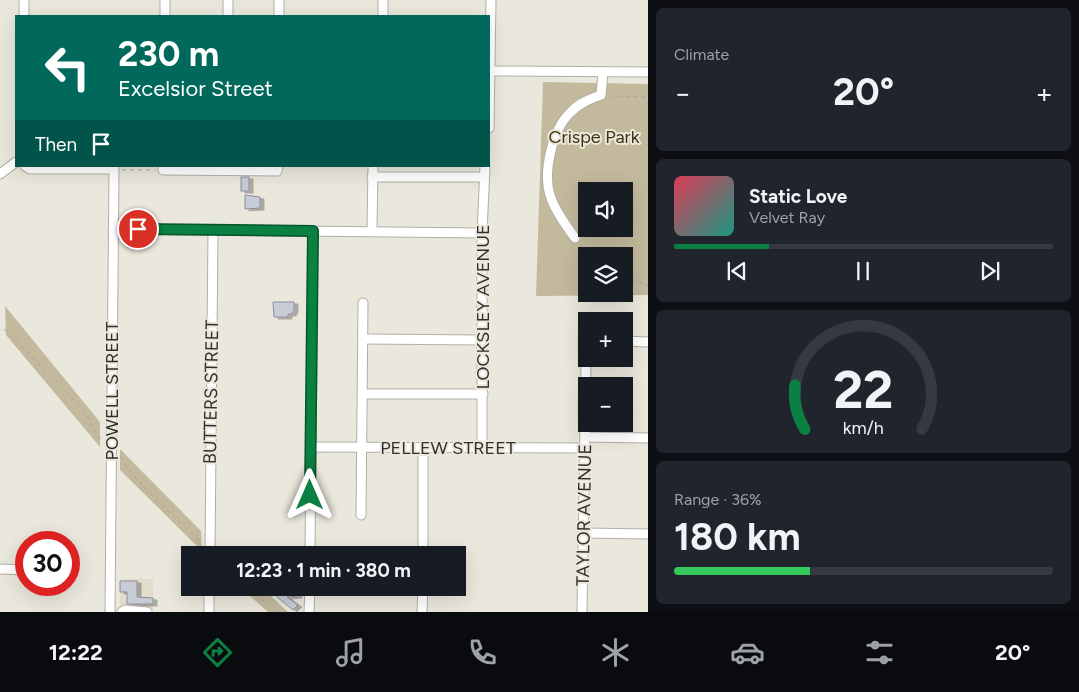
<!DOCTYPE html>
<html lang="en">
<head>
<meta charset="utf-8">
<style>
  body { margin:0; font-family:Figtree,sans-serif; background:#20242c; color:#f1f3f6; height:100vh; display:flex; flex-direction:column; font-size:19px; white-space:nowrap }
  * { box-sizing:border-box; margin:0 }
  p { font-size:16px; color:#9ea1a6 }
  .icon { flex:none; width:28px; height:28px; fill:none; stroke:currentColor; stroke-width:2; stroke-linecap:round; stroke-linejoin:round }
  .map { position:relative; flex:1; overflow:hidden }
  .drawer { display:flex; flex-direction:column; gap:8px; padding:8px; background:#0d0f14; width:431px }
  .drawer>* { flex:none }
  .banner { position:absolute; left:15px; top:15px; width:475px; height:152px; border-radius:0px; box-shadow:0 5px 20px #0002; background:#00695c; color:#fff; overflow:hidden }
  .buttons { position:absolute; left:578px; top:182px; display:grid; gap:10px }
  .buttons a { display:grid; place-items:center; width:55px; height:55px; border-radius:0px; background:#171b24; box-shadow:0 5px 20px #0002; font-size:25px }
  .speed { position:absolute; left:15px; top:531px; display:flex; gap:10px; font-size:25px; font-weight:700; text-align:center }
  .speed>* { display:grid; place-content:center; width:65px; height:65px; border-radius:50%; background:#171b24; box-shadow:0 5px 20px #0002; line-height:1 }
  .speed .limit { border:8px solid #d22; background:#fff; color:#111 }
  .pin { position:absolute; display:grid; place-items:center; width:42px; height:42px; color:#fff; margin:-21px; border:2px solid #fff; border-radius:50%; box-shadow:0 1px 5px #0007 }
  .me { position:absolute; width:55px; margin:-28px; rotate:0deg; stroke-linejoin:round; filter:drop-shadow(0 0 4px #0008) }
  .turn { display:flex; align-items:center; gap:18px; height:105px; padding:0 20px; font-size:22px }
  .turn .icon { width:65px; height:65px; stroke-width:2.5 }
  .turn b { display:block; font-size:35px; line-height:42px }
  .then { display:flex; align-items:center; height:48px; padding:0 20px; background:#0003; gap:10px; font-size:19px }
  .big { font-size:38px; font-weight:700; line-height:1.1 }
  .drawer .card { flex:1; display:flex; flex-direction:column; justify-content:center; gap:8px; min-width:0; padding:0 18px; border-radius:8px; background:#20242c }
  .drawer .dial { align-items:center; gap:0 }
  .dial svg { height:130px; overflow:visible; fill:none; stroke:#363941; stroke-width:7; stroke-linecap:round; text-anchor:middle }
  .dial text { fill:#f1f3f6; stroke:none }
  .song { display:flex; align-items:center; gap:15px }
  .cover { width:60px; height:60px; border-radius:8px; background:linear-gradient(135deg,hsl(350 70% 55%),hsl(170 70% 35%)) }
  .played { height:5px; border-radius:2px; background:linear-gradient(90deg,#0b8043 25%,#363941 25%) }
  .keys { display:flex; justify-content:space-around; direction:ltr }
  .heat { display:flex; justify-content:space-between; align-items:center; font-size:28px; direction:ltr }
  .charge { height:8px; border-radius:4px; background:linear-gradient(90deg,#34c759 36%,#363941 0) }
  .trip { position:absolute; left:181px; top:546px; width:285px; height:50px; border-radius:0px; background:#171b24; box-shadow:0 5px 20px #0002; font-weight:700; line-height:50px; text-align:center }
  .tab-bar { display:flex; height:80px; justify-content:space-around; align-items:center; background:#090b0e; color:#9ea1a6 }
  .tab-bar .icon { width:35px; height:35px }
  .tab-bar .current { color:#0b8043 }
  .tab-bar b { font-size:22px; color:#f1f3f6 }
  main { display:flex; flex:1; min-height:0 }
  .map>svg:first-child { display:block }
  .built { fill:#e2dccb }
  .green { fill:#c3ba9d; fill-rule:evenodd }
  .building { fill:#c7ccd7; stroke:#898e97; filter:url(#shadow) }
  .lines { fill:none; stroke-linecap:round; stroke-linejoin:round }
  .minor-casing { stroke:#b2afa4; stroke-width:11 }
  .path { stroke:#a8a59d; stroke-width:1; stroke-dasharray:4 4; stroke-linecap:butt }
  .minor { stroke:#fff; stroke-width:9 }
  .route-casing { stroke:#07532c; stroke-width:12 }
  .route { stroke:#0b8043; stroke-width:9 }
  .labels { text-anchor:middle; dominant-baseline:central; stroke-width:4; stroke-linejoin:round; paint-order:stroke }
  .park-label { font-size:18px; fill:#3d330f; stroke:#eae7dc }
  .street-label { font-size:18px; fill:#312f2b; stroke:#eae7dc }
</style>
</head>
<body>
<main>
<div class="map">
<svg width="648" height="612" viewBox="0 0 648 612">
  <defs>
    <filter id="shadow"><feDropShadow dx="4" dy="2" stdDeviation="0" flood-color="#0004"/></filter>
  </defs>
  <rect width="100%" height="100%" fill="#eae7dc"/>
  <rect class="built" x="120" y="579" width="33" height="33"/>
  <g class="green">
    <path d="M543 82 648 84V295L536 296ZM586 191H624V229H586ZM586 256H624V294H586Z"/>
    <polygon points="5,306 100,422 100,447 6,335"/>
    <polygon points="120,449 201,531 202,551 120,470"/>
    <polygon points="241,588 262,588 288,612 268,612"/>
  </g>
  <g class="building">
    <rect x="241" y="177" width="8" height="14"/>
    <polygon points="245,195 260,197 260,208 245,209"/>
    <polygon points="273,302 294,302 294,310 292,314 288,314 288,317 274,317"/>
    <polygon points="120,581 137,581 137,597 153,598 153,604 127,604 127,592 120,592"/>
    <polygon points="277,588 298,588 298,596 287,597 298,605 293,610 277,597"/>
  </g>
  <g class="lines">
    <g class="minor-casing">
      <g id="minor">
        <polyline points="228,0 228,16"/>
        <polyline points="24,16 24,0"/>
        <polyline points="165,16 165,0"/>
        <polyline points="279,16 279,0"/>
        <polyline points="383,16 383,0"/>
        <polyline points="491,71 648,72"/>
        <polyline points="489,128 491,0"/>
        <polyline points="25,166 30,169 114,169 110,612"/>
        <polyline points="163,166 163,170 277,171 278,166"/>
        <polyline points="0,174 16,162"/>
        <polyline points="372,177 484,177"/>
        <polyline points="113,229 482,233"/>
        <polyline points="372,231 373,166"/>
        <path d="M575 238C566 225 556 213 551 198 542 174 552 129 571 112 579 103 590 99 601 95L603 72"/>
        <polyline points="363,339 483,340"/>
        <polyline points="624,341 648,342"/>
        <polyline points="363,394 483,394"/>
        <polyline points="585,437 648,438"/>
        <polyline points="311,447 584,448"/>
        <polyline points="482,447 482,233 485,166"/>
        <polyline points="361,515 363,303"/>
        <polyline points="584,533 648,534"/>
        <polyline points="210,555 213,230"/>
        <polyline points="310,555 313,231"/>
        <polyline points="423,555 423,448"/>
        <polyline points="0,569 26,570"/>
        <polyline points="122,612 125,610 147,612"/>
        <polyline points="209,612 209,588"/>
        <polyline points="309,612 310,588"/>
        <polyline points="422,612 423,588"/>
        <polyline points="582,612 586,364 588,359"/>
      </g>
    </g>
    <g class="path">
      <polyline points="609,96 648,97"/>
      <polyline points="122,170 155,170"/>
      <polyline points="580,244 591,256"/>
      <polyline points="624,277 648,285"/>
      <polyline points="4,329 76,402 90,420 92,428 102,440"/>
      <path d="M120 456C140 490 175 515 201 544"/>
      <polyline points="250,588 275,612"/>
    </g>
    <use href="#minor" class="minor"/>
  </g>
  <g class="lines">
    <g class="route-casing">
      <polyline id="route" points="138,229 313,231 310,495"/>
    </g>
    <use href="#route" class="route"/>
  </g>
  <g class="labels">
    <g class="park-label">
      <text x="594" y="137">Crispe Park</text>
    </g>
    <g class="street-label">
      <text transform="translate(483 307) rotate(-90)">LOCKSLEY AVENUE</text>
      <text transform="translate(112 391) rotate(-90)">POWELL STREET</text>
      <text transform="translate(211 392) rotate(-89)">BUTTERS STREET</text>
      <text x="448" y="448">PELLEW STREET</text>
      <text transform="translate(584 515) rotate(-89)">TAYLOR AVENUE</text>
    </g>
  </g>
</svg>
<div class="buttons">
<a><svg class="icon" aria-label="sound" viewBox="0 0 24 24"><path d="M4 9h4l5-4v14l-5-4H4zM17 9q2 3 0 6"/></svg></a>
<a><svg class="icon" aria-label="layers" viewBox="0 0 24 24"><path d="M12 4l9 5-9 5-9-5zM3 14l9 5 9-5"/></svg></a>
<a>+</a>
<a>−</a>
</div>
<div class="speed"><div class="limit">30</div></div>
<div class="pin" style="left:138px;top:229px;background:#d93025"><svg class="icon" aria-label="arrive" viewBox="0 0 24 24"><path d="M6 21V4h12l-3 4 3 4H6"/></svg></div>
<svg class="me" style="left:310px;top:495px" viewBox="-20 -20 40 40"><path d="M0-17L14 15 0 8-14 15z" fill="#0b8043" stroke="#fff" stroke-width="4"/></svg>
<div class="trip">12:23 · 1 min · 380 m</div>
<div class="banner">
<div class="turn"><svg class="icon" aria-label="left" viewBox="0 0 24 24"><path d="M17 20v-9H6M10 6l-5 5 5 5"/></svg><div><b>230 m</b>Excelsior Street</div></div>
<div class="then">Then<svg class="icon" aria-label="arrive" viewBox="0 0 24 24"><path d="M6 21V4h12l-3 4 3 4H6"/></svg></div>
</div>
</div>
<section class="drawer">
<div class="card"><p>Climate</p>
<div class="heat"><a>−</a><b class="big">20°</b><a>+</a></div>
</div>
<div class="card">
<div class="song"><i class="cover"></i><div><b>Static Love</b><p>Velvet Ray</p></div></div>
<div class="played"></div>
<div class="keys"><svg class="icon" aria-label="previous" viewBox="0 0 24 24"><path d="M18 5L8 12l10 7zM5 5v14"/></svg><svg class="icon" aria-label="pause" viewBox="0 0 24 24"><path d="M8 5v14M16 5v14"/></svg><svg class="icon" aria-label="next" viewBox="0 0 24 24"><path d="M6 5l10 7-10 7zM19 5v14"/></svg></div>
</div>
<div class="card dial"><svg viewBox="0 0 100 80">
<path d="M14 69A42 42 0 1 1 86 69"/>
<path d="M14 69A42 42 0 0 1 8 42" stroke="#0b8043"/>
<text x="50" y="56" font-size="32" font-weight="700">22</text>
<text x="50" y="72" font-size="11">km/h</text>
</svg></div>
<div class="card"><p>Range · 36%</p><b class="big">180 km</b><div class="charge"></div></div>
</section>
</main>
<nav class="tab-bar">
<b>12:22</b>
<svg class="icon current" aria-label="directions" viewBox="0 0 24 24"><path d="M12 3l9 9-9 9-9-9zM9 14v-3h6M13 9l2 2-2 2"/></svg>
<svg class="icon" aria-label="music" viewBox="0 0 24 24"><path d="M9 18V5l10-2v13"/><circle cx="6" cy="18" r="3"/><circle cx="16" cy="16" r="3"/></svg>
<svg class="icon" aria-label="phone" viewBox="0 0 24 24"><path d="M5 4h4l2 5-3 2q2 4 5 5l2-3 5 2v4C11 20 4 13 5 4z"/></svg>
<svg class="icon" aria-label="climate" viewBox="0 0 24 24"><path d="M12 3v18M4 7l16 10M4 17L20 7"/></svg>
<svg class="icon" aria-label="car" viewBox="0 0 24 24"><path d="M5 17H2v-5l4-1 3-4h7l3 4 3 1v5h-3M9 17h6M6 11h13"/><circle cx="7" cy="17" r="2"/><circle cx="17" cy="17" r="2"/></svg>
<svg class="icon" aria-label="filters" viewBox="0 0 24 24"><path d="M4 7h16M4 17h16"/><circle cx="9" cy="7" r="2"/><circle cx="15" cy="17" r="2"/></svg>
<b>20°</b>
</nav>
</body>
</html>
